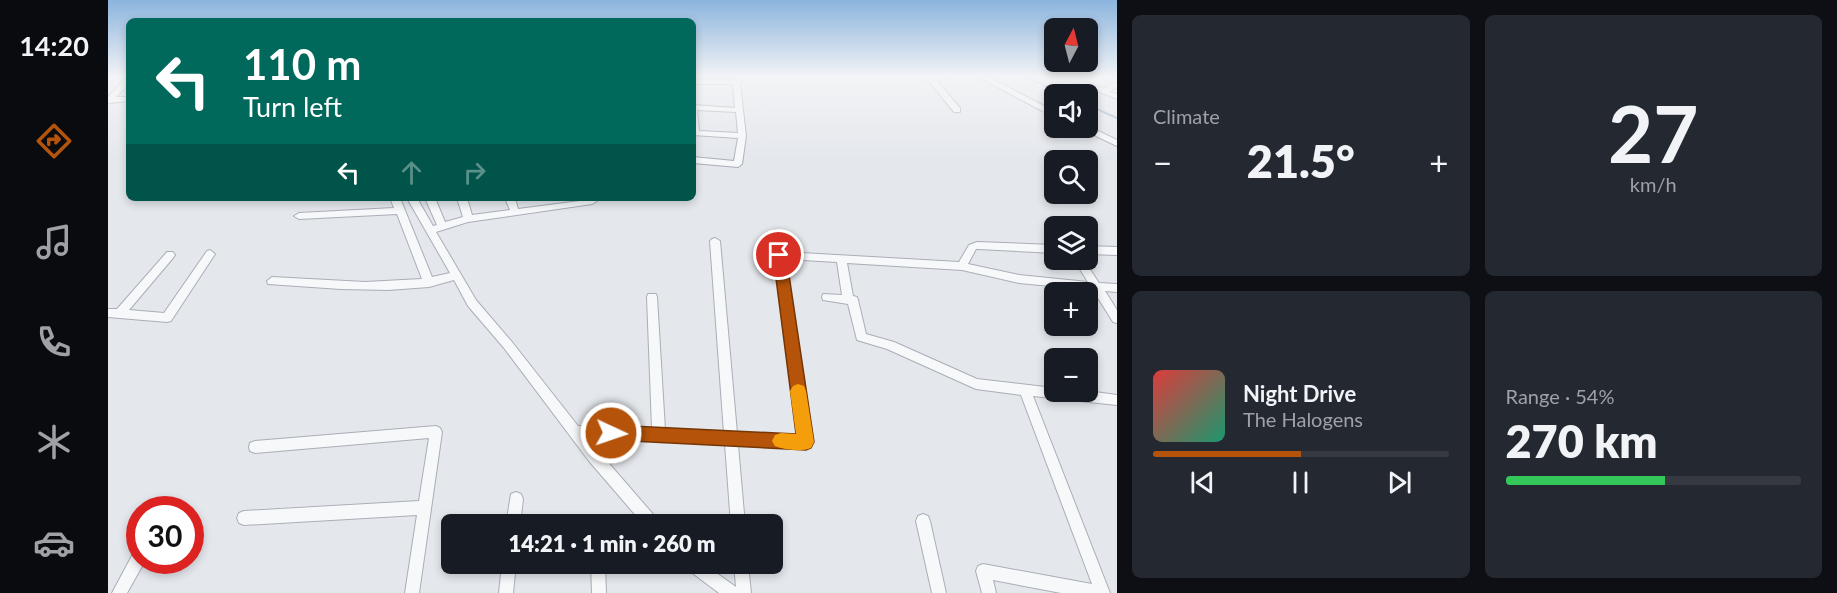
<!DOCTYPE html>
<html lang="en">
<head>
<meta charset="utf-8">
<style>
  body { margin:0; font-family:Lato,sans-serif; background:#242831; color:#f1f3f6; height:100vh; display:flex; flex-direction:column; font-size:22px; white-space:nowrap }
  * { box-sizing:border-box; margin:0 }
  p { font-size:20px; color:#9ea1a6 }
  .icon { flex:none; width:33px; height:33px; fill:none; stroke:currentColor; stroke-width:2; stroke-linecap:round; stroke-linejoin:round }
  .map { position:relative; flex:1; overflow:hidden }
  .sheet { display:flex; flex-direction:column; gap:15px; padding:15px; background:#0d0f14; width:720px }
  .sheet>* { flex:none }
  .banner { position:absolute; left:18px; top:18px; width:570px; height:183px; border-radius:9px; box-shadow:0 3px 9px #0003; background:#00695c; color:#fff; overflow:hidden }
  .needle { width:39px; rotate:7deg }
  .fabs { position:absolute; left:936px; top:18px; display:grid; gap:12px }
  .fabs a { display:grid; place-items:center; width:54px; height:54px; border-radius:9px; background:#171b24; box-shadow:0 3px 9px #0003; font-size:30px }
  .speed { position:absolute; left:18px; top:496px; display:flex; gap:12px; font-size:30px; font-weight:700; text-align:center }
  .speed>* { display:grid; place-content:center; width:78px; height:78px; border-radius:50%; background:#171b24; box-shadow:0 3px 9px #0003; line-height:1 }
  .speed .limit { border:9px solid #d22; background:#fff; color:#111 }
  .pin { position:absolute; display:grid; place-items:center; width:51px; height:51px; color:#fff; margin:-26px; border:3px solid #fff; border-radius:50%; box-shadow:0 2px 6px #0007 }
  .me { position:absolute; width:66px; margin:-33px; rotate:93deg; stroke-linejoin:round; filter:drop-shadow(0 0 4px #0008) }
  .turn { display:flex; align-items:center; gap:21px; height:126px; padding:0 18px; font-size:27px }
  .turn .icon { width:78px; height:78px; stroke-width:2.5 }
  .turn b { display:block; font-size:42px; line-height:51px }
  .lanes { display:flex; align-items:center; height:57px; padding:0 18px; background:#0003; justify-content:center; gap:30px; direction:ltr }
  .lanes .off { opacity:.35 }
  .big { font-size:45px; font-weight:800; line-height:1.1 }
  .sheet .widget { flex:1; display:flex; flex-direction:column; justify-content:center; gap:9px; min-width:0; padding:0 21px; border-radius:9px; background:#242831 }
  .sheet .dial { align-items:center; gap:0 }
  .dial b { font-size:78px; line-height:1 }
  .song { display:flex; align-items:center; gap:18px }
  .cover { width:72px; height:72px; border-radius:9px; background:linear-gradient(135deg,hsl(0 70% 55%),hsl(160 70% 35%)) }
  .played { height:6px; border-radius:3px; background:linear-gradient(90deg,#b45309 50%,#363941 50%) }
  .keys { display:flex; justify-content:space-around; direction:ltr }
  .heat { display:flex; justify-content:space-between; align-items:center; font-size:33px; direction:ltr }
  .charge { height:9px; border-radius:4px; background:linear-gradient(90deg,#34c759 54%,#363941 0) }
  .sheet .tiles { flex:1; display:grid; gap:15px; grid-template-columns:repeat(2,1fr) }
  .trip { position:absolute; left:333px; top:514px; width:342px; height:60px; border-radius:9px; background:#171b24; box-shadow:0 3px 9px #0003; font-weight:800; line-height:60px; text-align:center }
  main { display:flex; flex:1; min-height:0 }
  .tabs { display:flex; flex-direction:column; width:108px; justify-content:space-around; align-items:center; background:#090b0e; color:#9ea1a6 }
  .tabs .icon { width:42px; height:42px }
  .tabs .on { color:#b45309 }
  .tabs b { font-size:27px; color:#f1f3f6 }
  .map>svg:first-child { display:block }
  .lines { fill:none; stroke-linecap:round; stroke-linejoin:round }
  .stream { stroke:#9fb4cc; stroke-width:2 }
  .minor-casing { stroke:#a9aeb7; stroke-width:2 }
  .tertiary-casing { stroke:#a9aeb7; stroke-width:2 }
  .minor { fill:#f7f8fa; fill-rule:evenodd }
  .tertiary { fill:#f7f8fa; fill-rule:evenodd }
  .route { fill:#b45309; stroke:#753606; stroke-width:1.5 }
  .slow { fill:#f59e0b }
</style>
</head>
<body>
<main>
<nav class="tabs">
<b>14:20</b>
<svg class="icon on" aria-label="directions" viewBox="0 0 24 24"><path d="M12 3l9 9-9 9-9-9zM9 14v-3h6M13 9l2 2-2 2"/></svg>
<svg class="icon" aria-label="music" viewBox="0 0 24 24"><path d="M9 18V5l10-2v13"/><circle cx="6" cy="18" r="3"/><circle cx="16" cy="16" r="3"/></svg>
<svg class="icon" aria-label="phone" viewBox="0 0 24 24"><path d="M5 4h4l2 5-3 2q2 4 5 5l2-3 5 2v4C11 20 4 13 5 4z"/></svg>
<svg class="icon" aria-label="climate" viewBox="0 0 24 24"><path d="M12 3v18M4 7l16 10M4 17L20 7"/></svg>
<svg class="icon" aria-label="car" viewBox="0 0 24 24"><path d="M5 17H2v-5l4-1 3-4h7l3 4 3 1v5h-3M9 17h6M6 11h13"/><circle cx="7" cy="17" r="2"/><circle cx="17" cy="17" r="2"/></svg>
</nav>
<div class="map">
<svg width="1009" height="593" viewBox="0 0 1009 593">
  <rect width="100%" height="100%" fill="#e4e7ec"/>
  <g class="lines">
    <g class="stream">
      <polyline points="918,77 957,94"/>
      <polyline points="980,105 1009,118"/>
    </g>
    <g class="minor-casing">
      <g id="minor">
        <path d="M624 77H632L634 82 632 84 638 136 634 164 630 167 585 163V157L626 161 630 138 585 135V105L627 108 625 84H585V80H625ZM589 110 628 112 630 133 591 131Z"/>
        <polygon points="827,77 839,77 829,81 852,108 852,112 846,112 820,80"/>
        <polygon points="955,77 965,77 995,89 1009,82 1009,87 1001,92 1009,94 1009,99"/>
        <polygon points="18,78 21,78 21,84 8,97 21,97 21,101 0,103 0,97"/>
        <polygon points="282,198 292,198 324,277 342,273 299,198 309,198 325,226 329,225 317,198 327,198 337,222 355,217 349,198 359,198 364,215 402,210 397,198 407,198 410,209 487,199 489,201 484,204 360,222 328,232 368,300 404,342 470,426 544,429 539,297 540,294 548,294 549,297 557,430 616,433 602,241 604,239 607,238 612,241 629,433 691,436 663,233 665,231 668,230 673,233 676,252 851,262 861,245 869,242 946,245 946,253 870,249 868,249 860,264 911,275 980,282 966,260 976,260 991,283 1009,284 1009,292 997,291 1009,310 1009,323 1005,322 985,290 911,283 854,270 739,263 745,296 749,297 750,300 758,334 786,342 869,379 946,388 946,392 980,391 1009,395 1009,405 925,396 1002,593 953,593 885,580 888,593 874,593 868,571 870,566 875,564 984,584 913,395 868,389 779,349 749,340 740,304 715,300 714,297 715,294 734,295 729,262 677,259 704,442 702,446 698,448 630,445 637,525 623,525 617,444 479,438 550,520 552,525 536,525 481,461 396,348 360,306 346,280 321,287 280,290 233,289 160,284 159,281 164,277 257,282 314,279 289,214 191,219 186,216 191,213 286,208"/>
        <polygon points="980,246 1009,247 1009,255 980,254"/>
        <polygon points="102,250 107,254 63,321 59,322 0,317 0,309 9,309 59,252 65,252 67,255 65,258 21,310 56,313 99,251"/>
        <polygon points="328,426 332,428 334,432 311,593 297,593 309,515 136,525 131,523 129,518 131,513 136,511 311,501 321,438 147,453 142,451 141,447 142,443 147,441"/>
        <polygon points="408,492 413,494 415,499 412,525 398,525 403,494"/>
        <polygon points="815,514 820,516 822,521 838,593 824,593 808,521 810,516"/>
        <polygon points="32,548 32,561 37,561 19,593 4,593 27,550"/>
        <polygon points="394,564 408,564 405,593 391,593"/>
        <polygon points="483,564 497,564 498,593 484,593"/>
        <polygon points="577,564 596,564 628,587 626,564 640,564 643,593 611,593 579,569"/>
      </g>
    </g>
    <g class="tertiary-casing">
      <g id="tertiary">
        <polygon points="870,77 880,77 946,111 946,117"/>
        <polygon points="980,126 1009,140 1009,146 971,128"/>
      </g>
    </g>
    <use href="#minor" class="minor"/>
    <use href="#tertiary" class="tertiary"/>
  </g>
  <linearGradient id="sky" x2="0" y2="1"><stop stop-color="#8bb4dd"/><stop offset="0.48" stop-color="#f3f4f6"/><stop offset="1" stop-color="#f3f4f6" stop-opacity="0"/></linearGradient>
  <rect width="1009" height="160" fill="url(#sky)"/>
  <polygon class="route" points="671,251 678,255 706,442 703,448 698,450 503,440 497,438 494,433 497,428 503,425 688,434 665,255"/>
  <path class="slow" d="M690 384 696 386 698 391 706 442 703 448C693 452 677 450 667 446L664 441 667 435 673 433 688 434 682 391 685 386Z"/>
</svg>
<div class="fabs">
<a><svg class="needle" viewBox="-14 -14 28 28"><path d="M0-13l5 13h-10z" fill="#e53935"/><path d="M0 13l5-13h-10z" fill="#9ea1a6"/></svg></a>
<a><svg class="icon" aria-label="sound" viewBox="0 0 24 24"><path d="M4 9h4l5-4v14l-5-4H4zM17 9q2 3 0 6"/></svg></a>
<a><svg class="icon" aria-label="search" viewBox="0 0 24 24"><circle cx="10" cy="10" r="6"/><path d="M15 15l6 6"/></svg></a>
<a><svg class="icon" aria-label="layers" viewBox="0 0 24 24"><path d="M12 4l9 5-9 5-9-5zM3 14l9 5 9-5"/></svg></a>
<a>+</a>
<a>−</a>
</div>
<div class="speed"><div class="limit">30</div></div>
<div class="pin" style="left:671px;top:255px;background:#d93025"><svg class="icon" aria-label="arrive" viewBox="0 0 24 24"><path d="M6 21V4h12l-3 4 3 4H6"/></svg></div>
<svg class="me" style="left:503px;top:433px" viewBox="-20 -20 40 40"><circle r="17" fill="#b45309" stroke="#fff" stroke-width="3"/><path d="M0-11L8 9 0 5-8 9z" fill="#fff"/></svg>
<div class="trip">14:21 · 1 min · 260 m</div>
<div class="banner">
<div class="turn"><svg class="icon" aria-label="left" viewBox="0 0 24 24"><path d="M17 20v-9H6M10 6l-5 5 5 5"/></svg><div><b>110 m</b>Turn left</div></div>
<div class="lanes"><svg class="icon" aria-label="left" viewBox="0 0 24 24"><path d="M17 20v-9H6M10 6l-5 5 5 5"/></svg><svg class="icon off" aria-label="ahead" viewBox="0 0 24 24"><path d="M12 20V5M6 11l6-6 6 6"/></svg><svg class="icon off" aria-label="right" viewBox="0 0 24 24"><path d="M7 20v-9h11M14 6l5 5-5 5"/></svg></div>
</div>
</div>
<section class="sheet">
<div class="tiles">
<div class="widget"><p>Climate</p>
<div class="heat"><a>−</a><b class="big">21.5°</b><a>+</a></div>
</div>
<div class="widget dial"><b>27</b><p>km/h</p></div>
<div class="widget">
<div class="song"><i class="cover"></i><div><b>Night Drive</b><p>The Halogens</p></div></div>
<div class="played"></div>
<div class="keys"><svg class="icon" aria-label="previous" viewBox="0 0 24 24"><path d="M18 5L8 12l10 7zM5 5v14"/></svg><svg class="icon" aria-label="pause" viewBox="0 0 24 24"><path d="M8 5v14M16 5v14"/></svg><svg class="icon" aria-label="next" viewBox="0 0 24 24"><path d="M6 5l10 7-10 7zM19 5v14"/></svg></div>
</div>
<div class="widget"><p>Range · 54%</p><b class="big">270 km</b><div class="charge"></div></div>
</div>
</section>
</main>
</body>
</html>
